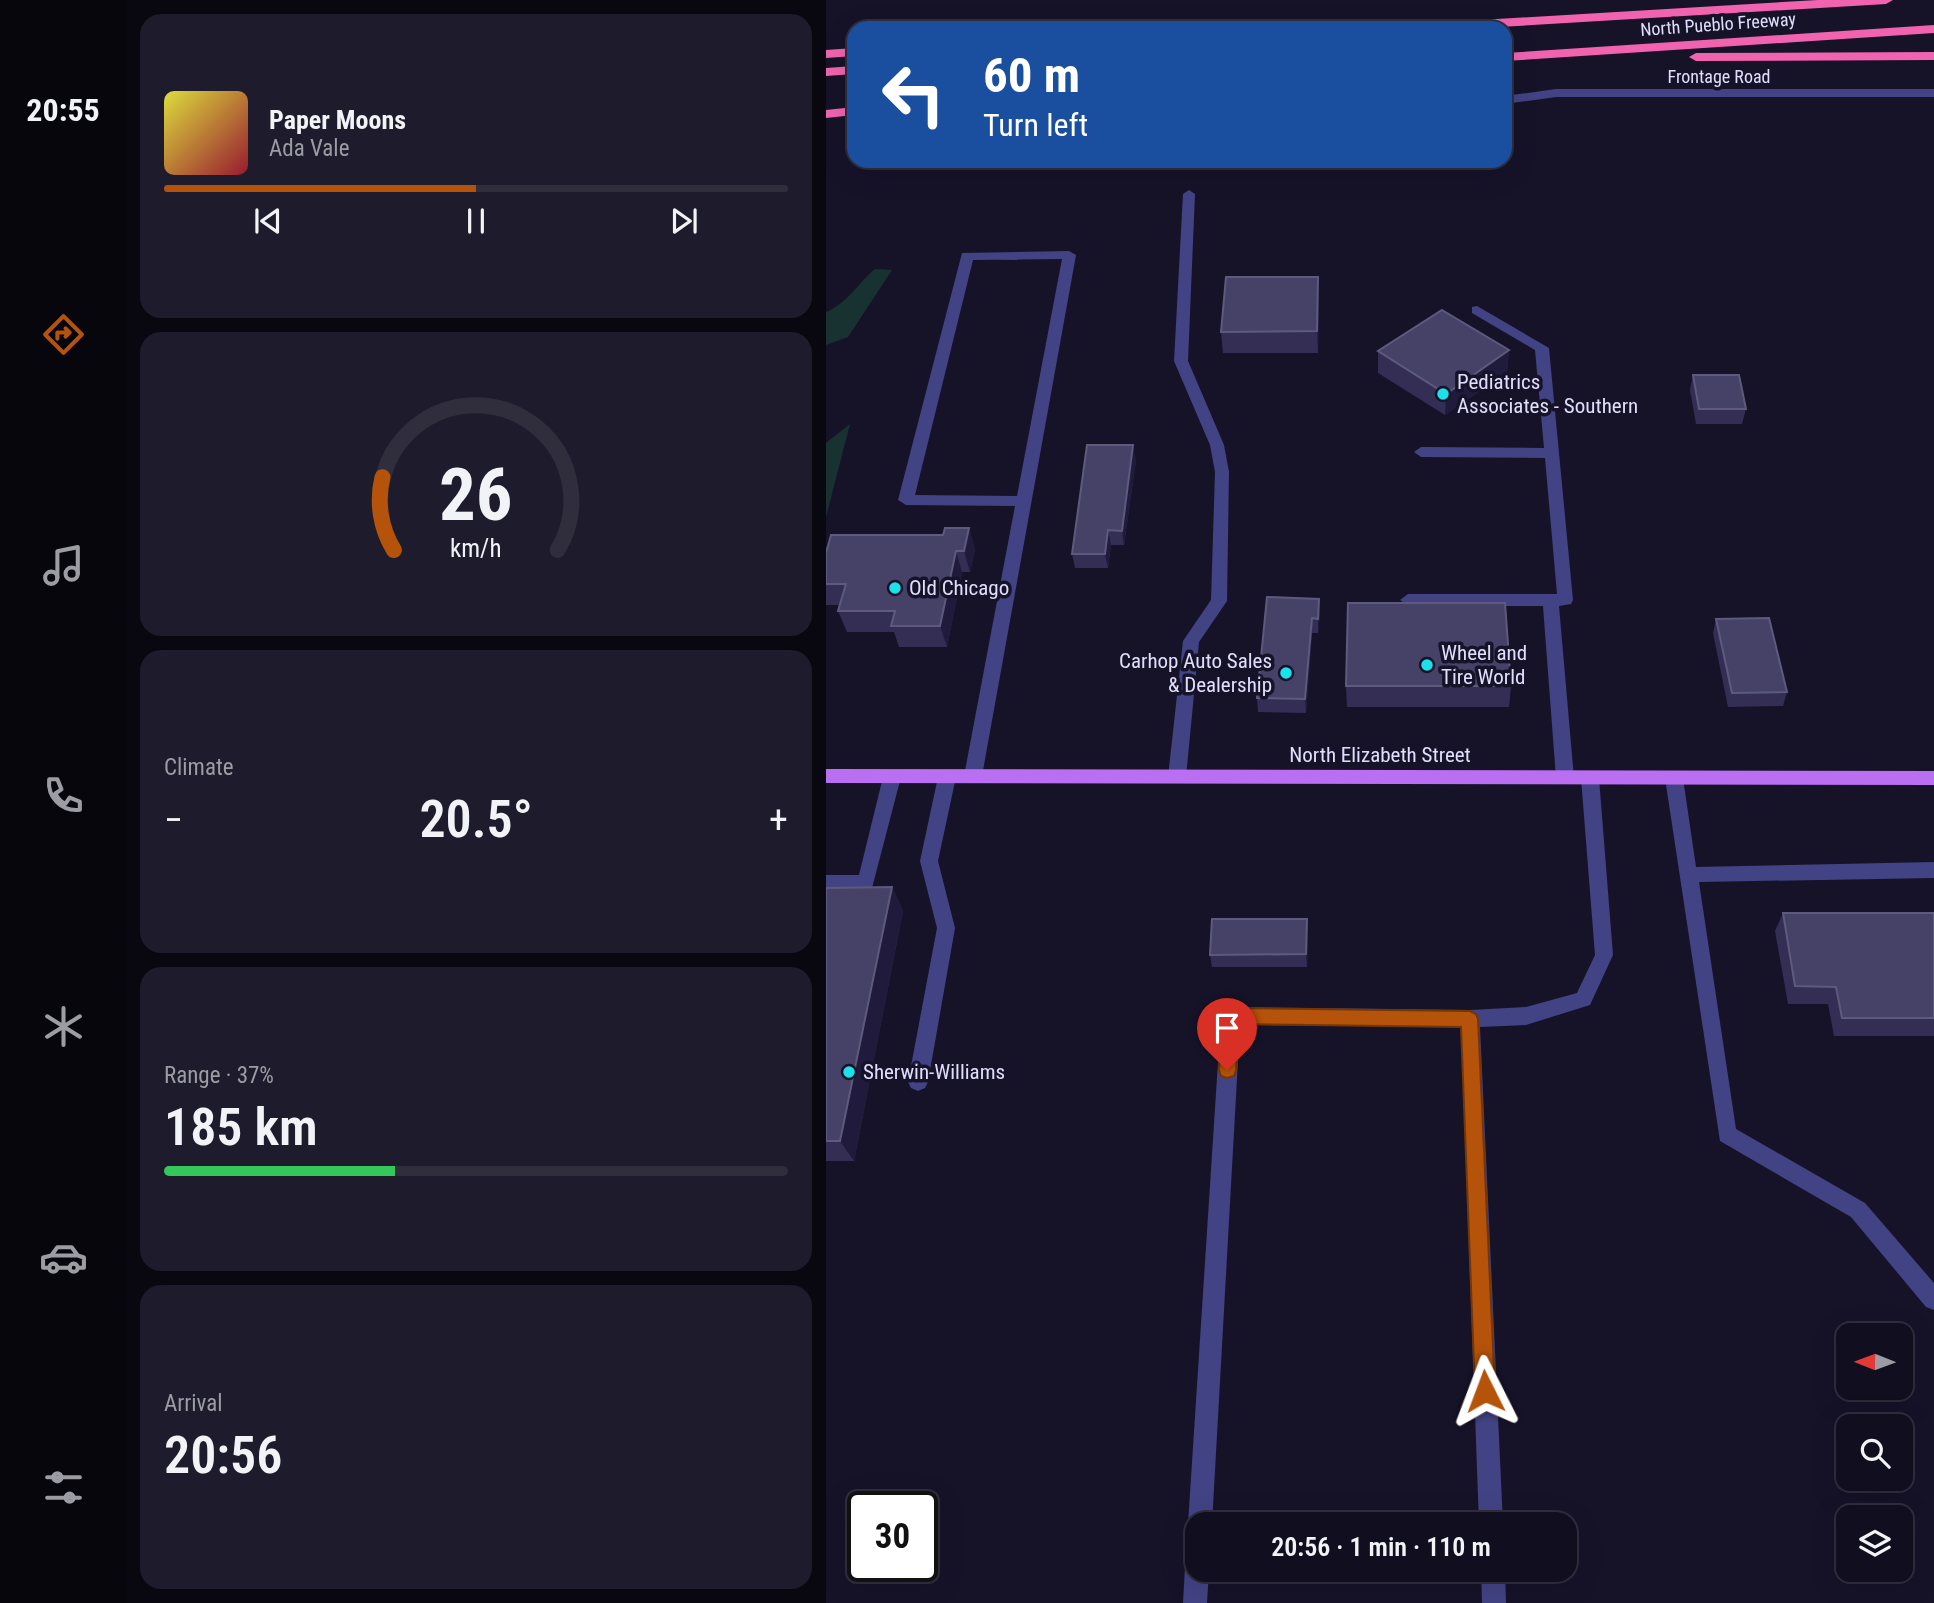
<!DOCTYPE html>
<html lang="en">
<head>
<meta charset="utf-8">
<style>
  body { margin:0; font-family:"Roboto Condensed",sans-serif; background:#1e1c2c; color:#f1f3f6; height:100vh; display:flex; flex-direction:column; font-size:26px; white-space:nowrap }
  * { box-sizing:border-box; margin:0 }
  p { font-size:23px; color:#9c9ca4 }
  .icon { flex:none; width:38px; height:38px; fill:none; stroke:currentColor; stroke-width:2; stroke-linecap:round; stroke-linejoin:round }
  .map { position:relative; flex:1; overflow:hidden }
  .panel { display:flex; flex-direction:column; gap:14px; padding:14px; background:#090811; width:700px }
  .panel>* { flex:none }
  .guide { position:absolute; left:21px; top:21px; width:665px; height:147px; border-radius:21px; box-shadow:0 7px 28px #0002,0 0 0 2px #302e3d; background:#1a4fa0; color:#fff; overflow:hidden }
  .needle { width:46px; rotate:271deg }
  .buttons { position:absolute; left:1010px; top:1323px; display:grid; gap:14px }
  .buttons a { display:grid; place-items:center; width:77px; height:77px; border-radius:14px; background:#100e1f; box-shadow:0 7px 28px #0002,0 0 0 2px #302e3d; font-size:35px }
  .speed { position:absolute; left:21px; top:1491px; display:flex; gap:14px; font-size:35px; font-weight:700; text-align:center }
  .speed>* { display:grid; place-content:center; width:91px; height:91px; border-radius:50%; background:#100e1f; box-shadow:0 7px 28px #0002,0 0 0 2px #302e3d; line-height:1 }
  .speed .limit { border:4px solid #111; border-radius:10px; background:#fff; color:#111 }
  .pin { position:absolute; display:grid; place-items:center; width:60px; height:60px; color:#fff; margin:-72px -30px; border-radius:50% 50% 50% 0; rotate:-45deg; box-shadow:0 0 7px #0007 }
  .pin .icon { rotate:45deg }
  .me { position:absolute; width:77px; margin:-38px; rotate:357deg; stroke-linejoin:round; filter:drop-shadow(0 0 5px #0008) }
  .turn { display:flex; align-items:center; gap:24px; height:147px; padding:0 21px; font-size:32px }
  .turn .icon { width:91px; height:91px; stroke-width:2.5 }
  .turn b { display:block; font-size:49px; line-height:60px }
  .big { font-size:52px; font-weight:600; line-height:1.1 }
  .panel .widget { flex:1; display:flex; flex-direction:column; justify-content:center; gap:10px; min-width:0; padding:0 24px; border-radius:21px; background:#1e1c2c }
  .panel .dial { align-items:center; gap:0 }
  .dial svg { height:182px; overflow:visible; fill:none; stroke:#302e3d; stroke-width:7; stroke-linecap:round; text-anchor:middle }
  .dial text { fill:#f1f3f6; stroke:none }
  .song { display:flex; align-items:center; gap:21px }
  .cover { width:84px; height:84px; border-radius:10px; background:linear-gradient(135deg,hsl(60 70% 55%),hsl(350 70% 35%)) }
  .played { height:7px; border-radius:4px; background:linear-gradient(90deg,#b45309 50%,#302e3d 50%) }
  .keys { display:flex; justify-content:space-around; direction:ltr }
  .heat { display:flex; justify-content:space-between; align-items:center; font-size:38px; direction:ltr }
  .charge { height:10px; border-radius:5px; background:linear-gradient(90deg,#34c759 37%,#302e3d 0) }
  .trip { position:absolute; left:359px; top:1512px; width:392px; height:70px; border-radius:21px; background:#100e1f; box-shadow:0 7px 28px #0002,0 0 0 2px #302e3d; font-weight:600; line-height:70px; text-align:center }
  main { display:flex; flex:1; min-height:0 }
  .tab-bar { display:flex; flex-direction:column; width:126px; justify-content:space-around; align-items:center; background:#06060c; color:#9c9ca4 }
  .tab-bar .icon { width:49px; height:49px }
  .tab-bar .active { color:#b45309 }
  .tab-bar b { font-size:32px; color:#f1f3f6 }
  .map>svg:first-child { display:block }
  .green { fill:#173230 }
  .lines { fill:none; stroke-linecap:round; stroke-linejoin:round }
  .minor { fill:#424384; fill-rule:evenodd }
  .major { fill:#ba6ef2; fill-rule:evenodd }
  .highway { fill:#f163af; fill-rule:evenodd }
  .wall { fill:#342e55 }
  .shaded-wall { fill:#201b3c }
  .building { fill:#464167; stroke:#5e5a7e; stroke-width:2 }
  .route { fill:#b45309; stroke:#753606; stroke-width:2 }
  .poi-dot { fill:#1be1eb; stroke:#161329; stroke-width:2.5 }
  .labels { text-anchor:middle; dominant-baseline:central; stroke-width:7; stroke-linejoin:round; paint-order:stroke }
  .far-street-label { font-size:18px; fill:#e0defc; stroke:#161329 }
  .poi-label { font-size:21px; fill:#e0defc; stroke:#161329; text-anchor:start }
  .street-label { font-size:21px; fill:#e0defc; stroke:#161329 }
</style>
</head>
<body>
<main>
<nav class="tab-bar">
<b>20:55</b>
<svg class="icon active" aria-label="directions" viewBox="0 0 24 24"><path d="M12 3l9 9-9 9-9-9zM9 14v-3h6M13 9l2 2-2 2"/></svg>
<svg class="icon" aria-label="music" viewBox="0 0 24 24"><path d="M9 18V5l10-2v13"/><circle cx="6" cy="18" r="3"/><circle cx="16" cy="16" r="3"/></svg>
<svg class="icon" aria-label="phone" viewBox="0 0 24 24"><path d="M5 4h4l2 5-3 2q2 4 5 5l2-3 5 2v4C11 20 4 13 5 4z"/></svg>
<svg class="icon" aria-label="climate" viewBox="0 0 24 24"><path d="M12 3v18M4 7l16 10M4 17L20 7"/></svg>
<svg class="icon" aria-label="car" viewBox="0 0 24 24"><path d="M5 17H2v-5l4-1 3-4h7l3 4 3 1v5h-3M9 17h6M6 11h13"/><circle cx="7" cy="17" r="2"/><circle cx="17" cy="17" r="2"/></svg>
<svg class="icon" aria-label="filters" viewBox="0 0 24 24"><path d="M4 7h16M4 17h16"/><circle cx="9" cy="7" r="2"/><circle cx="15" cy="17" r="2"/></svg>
</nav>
<section class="panel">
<div class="widget">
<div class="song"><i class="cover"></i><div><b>Paper Moons</b><p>Ada Vale</p></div></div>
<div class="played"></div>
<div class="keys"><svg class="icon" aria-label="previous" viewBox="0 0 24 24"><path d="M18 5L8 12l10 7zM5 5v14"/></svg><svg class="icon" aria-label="pause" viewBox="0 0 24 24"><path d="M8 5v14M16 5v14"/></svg><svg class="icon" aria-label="next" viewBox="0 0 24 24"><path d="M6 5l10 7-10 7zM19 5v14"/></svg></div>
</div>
<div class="widget dial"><svg viewBox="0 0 100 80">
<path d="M14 69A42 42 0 1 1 86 69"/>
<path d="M14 69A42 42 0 0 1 9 37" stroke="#b45309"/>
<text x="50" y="56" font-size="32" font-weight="700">26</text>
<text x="50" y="72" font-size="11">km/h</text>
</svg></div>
<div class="widget"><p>Climate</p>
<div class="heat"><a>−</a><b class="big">20.5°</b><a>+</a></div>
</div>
<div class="widget"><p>Range · 37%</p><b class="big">185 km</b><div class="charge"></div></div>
<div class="widget"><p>Arrival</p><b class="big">20:56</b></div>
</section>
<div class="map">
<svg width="1108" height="1603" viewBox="0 0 1108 1603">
  <rect width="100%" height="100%" fill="#161329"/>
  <g class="green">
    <path d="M49 269 66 270 22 337 0 345V312C22 303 32 283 49 269Z"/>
    <polygon points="24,424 0,517 0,443"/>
  </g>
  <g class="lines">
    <g class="minor">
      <polygon points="730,89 1108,89 1108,97 730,97 679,104 679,96"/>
      <polygon points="363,190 369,194 362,361 398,445 403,472 401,601 373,642 360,777 357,782 345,782 342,777 357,641 385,600 389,472 384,445 348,361 357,194"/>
      <path d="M243 251 250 255 156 776 153 781H141L138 776 189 506 80 505 72 500 136 253ZM236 259 191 496 89 495 147 260Z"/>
      <polygon points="651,306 723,348 747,600 745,604 733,606 748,778 745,783 733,783 730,778 717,606 582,606 574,600 582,594 731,594 719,458 595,457 588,452 595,447 718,448 709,350 646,313 646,307"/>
      <polygon points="66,770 72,772 75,777 46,888 0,891 0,875 33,875 57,777 60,772"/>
      <polygon points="121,770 127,772 130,777 112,861 129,928 102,1082 99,1088 92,1091 85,1088 82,1082 111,928 94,861 112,777 115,772"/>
      <polygon points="764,771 770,773 773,778 787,955 764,1005 700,1025 654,1027 677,1524 653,1524 635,1027 414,1025 386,1524 371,1524 371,1534 366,1532 362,1524 395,1016 398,1010 405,1007 644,1010 700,1007 751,993 769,955 755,778 758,773"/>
      <polygon points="848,771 854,773 857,778 870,867 1108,862 1108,878 873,882 910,1129 1039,1203 1108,1283 1108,1310 1100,1307 1025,1217 894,1141 839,778 842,773"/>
      <polygon points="371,1555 371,1570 383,1570 381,1603 357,1603 359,1567 363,1559"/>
      <polygon points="655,1570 679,1570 680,1603 656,1603"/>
    </g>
    <polygon class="major" points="0,769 1108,771 1108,785 0,783"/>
    <g class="highway">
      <polygon points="992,0 1067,0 1060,4 656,28 580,28 587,24"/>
      <polygon points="1108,25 1108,33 679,61 679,53"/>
      <polygon points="28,48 28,56 0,58 0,50"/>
      <polygon points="1108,52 1108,60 870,61 863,57 870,53"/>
      <polygon points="28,66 28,74 0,76 0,68"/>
      <polygon points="28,107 28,115 0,118 0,110"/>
    </g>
  </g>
  <g class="wall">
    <polygon points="493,299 492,353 397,353 395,332"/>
    <polygon points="683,350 681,372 619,415 552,373 552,351"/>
    <polygon points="867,375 920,409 916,424 870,424 864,390"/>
    <polygon points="310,460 298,545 285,545 282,568 249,568 246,554"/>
    <polygon points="143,528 149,550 144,572 136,572 121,647 73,647 68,632 21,632 12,611 14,605 0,605 0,553 117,535"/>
    <polygon points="441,597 494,613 492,633 486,633 480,713 432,712 431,698"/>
    <polygon points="890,619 961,692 957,706 902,707 887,633"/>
    <polygon points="520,686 685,686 683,707 521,707"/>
    <polygon points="66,887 77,911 28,1161 0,1161 0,888"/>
    <polygon points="957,913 1108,913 1108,1036 1008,1036 1002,1004 962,1004 949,931"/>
    <polygon points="481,919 482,932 481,967 386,967 384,955"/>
  </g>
  <g class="shaded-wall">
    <polygon points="492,277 493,299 492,353 491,331"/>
    <polygon points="683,350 681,372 619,415 620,394"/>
    <polygon points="307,445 310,460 298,545 296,531"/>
    <polygon points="143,528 149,550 144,572 138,551"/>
    <polygon points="282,530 285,545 282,568 279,554"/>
    <polygon points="130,551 136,572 121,647 114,626"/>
    <polygon points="493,599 494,613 492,633 492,619"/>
    <polygon points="486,618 486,633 480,713 479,699"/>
    <polygon points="66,887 77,911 28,1161 14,1141"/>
    <polygon points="481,919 482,932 481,967 480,954"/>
  </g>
  <g class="building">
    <polygon points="400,277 492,277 491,331 395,332"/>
    <polygon points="616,310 683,350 620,394 552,351"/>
    <polygon points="867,375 913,375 920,409 873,409"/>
    <polygon points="261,445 307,445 296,531 282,530 279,554 246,554"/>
    <polygon points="119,528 143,528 138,551 130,551 114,626 65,626 69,611 12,611 20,584 0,584 0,553 5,535 117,535"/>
    <polygon points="441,597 493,599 492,619 486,618 479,699 431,698"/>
    <polygon points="522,603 679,603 685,686 520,686"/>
    <polygon points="943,618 961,692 906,693 890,619"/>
    <polygon points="66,887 14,1141 0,1141 0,888"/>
    <polygon points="957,913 1108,913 1108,1018 1016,1018 1010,987 969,986"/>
    <polygon points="386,919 481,919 480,954 384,955"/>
  </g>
  <polygon class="route" points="405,1008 644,1011 650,1014 652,1019 669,1391 666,1398 659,1401 652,1398 649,1391 635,1027 413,1024 410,1070 408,1076 401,1078 395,1076 393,1070 396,1016 399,1011"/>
  <g class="poi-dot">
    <circle cx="617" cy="394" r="7"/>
    <circle cx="69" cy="588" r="7"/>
    <circle cx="601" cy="665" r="7"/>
    <circle cx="460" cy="673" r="7"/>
    <circle cx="23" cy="1072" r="7"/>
  </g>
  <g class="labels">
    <g class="far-street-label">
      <text transform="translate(892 24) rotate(-4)">North Pueblo Freeway</text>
      <text x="893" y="76">Frontage Road</text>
    </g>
    <g class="poi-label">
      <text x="631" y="382">Pediatrics<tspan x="631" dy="24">Associates - Southern</tspan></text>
      <text x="83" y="588">Old Chicago</text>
      <text x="615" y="653">Wheel and<tspan x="615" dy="24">Tire World</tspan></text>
      <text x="446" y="661" text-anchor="end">Carhop Auto Sales<tspan x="446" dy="24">&amp; Dealership</tspan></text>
      <text x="37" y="1072">Sherwin-Williams</text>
    </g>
    <g class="street-label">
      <text x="554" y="755">North Elizabeth Street</text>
    </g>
  </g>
</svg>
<div class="buttons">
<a><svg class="needle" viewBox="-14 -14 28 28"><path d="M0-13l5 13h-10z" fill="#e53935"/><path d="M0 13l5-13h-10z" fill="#9c9ca4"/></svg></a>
<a><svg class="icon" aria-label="search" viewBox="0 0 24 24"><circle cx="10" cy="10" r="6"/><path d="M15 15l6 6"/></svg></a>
<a><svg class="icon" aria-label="layers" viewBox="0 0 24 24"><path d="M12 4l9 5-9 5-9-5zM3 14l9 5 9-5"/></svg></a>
</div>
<div class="speed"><div class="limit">30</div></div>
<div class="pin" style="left:401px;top:1070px;background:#d93025"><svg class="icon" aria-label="arrive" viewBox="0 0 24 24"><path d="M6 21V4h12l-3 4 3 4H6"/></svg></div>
<svg class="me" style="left:659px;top:1391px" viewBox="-20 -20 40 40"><path d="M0-17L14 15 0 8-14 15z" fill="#b45309" stroke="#fff" stroke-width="4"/></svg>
<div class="trip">20:56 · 1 min · 110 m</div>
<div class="guide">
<div class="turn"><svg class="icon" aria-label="left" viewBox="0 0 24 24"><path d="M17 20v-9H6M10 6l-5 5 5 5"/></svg><div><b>60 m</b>Turn left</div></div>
</div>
</div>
</main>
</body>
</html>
